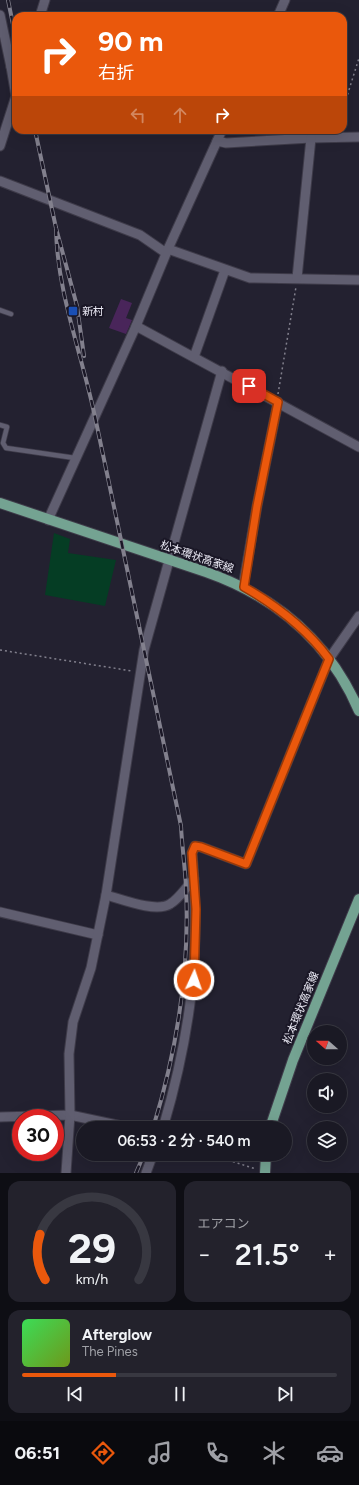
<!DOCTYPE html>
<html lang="ja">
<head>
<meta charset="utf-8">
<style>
  body { margin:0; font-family:Figtree,"Noto Sans JP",sans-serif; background:#23222c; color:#f1f3f6; height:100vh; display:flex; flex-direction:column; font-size:15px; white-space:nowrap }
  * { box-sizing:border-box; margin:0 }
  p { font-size:13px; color:#9fa0a6 }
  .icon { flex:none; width:22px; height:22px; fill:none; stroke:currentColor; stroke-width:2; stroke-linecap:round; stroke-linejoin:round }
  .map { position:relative; height:1173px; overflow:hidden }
  .panel { display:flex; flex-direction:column; gap:8px; padding:8px; background:#0e0e14; flex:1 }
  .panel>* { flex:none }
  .top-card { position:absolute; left:12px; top:12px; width:335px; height:122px; border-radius:12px; box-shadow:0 4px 16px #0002,0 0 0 1px #383841; background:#ea580c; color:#fff; overflow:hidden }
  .needle { width:26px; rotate:290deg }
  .buttons { position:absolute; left:307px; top:1025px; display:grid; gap:8px }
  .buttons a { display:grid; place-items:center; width:40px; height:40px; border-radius:50%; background:#1a1924; box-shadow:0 4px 16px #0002,0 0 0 1px #383841; font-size:20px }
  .speed { position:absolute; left:12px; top:1109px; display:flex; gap:8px; font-size:20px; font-weight:700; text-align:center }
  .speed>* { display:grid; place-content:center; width:52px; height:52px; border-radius:50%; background:#1a1924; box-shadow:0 4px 16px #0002,0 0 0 1px #383841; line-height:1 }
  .speed .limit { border:6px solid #d22; background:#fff; color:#111 }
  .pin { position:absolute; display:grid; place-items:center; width:34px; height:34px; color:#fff; margin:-17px; border-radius:8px; box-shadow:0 2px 6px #0006 }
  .me { position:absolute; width:44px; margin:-22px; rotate:3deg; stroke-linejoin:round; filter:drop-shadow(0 0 3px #0008) }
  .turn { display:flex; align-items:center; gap:14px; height:84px; padding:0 20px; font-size:18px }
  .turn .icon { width:52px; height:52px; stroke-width:2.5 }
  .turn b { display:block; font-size:28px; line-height:34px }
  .lanes { display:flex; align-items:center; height:38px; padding:0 20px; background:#0003; justify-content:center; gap:20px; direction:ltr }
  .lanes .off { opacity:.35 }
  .big { font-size:30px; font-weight:600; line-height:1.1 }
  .panel .tile { flex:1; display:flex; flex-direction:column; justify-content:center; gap:6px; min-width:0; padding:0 14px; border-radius:12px; background:#23222c }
  .panel .dial { align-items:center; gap:0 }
  .dial svg { height:104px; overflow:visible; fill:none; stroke:#383841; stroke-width:7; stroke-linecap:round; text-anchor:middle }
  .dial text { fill:#f1f3f6; stroke:none }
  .song { display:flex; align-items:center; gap:12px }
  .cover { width:48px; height:48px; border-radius:6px; background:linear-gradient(135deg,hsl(130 70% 55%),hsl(80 70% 35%)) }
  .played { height:4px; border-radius:2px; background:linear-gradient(90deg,#ea580c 30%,#383841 30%) }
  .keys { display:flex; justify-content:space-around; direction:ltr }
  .heat { display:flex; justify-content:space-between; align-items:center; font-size:22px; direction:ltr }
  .panel .tiles { flex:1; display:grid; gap:8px; grid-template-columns:1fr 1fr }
  .tile:last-child { grid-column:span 2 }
  .trip { position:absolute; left:76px; top:1121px; width:216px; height:40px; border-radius:20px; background:#1a1924; box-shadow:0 4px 16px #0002,0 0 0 1px #383841; font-weight:600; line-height:40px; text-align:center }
  .menu { display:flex; height:64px; justify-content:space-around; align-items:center; background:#0a0a0e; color:#9fa0a6 }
  .menu .icon { width:28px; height:28px }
  .menu .current { color:#ea580c }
  .menu b { font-size:18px; color:#f1f3f6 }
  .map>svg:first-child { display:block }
  .green { fill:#053d24 }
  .building { fill:#49255a }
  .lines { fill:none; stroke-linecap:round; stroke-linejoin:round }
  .lane-casing { stroke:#3e3b49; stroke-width:6 }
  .street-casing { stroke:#3e3b49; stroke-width:11 }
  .primary-casing { stroke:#3e3b49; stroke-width:12 }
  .path { stroke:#82808d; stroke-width:1.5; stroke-dasharray:2 3; stroke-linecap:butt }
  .lane { stroke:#605e70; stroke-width:4.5 }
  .street { stroke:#605e70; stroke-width:9 }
  .primary { stroke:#74a392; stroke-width:10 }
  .rail-casing { stroke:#82808d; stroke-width:4 }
  .rail { stroke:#1a1726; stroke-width:2.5; stroke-dasharray:8; stroke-linecap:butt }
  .route-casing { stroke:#983908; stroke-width:10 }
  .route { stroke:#ea580c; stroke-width:7 }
  .transit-dot { fill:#1a4fb4; stroke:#1a1726; stroke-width:1.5 }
  .labels { text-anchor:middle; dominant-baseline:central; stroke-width:4; stroke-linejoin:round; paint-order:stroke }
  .poi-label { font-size:11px; fill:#ebeaf5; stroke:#1a1726; text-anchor:start }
  .street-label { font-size:11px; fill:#ebeaf5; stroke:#1a1726 }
</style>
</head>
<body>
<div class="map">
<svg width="359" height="1173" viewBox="0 0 359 1173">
  <rect width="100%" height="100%" fill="#232130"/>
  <polygon class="green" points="54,533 70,539 68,553 116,560 105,606 45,595"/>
  <polygon class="building" points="121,299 132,303 126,318 132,320 126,334 109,328"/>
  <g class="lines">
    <g class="lane-casing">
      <g id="lane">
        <polyline points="0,310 11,314"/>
        <polyline points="0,425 7,427 3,443 6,448 75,458"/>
      </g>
    </g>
    <g class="street-casing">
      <g id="street">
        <polyline points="0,15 11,67"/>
        <polyline points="40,16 45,0"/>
        <polyline points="278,16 285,0"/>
        <polyline points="217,141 226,143 311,138 359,137"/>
        <polyline points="0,146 16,96 11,67 16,65"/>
        <polyline points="0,181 140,235 166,253"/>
        <polyline points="168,249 250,278 359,280"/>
        <polyline points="297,278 311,138"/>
        <polyline points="136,326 359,447"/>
        <polyline points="194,357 225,270"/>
        <polyline points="48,520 136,326 168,249 222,130"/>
        <polyline points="243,587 257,506 278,402"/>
        <path d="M106 895C121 899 156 913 170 904 179 899 187 886 194 879"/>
        <polyline points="0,912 98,935"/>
        <polyline points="0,1117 70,1115 131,1128"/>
        <path d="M163 1128C191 1033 201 952 192 853L195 846 201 847 246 864 329 659 359 616"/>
        <polyline points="66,1173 70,1115 69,1054 73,1022 91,968 106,895 144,650 222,371"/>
        <polyline points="146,1173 153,1154"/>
      </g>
    </g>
    <g class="primary-casing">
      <g id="primary">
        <path d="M0 503 206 572C277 597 329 641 359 711"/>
        <polyline points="270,1128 293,1060 359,899"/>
        <polyline points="265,1173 266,1154"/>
      </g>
    </g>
    <g class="path">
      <polyline points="343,109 359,58"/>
      <polyline points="278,394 296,287"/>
      <polyline points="0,650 132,671"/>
      <polyline points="209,1154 256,1169"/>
    </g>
    <use href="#lane" class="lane"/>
    <use href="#street" class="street"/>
    <use href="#primary" class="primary"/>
    <g class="rail-casing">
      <g id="rail">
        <polyline points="8,0 16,39"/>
        <polyline points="35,130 56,228 77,306 84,356"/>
        <path d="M56 228C57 293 82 354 95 417 124 553 152 689 181 826 182 846 185 867 186 887 190 969 177 1050 153 1128"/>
        <polyline points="136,1173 144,1154"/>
      </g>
    </g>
    <use href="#rail" class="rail"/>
  </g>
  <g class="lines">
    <g class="route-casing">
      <path id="route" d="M194 980 196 909 192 853 195 846 201 847 246 864 329 659C306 628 277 606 244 587L257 506 278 402 249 386"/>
    </g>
    <use href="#route" class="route"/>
  </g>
  <rect class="transit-dot" x="68" y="306" width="10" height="10" rx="2"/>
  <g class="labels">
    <g class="poi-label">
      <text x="82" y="311">新村</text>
    </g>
    <g class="street-label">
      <text transform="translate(197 557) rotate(19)">松本環状高家線</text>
      <text transform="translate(301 1008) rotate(-68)">松本環状高家線</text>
    </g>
  </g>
</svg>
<div class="buttons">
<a><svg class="needle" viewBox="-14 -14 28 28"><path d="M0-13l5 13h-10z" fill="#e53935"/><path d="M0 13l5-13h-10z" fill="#9fa0a6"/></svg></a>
<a><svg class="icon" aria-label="sound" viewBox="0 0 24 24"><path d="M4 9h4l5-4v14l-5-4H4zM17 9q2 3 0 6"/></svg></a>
<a><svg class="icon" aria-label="layers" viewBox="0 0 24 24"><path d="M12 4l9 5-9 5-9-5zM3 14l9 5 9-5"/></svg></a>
</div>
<div class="speed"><div class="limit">30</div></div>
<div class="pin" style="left:249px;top:386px;background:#d93025"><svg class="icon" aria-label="arrive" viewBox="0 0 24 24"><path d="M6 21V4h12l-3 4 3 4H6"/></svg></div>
<svg class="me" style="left:194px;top:980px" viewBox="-20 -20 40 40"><circle r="17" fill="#ea580c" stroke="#fff" stroke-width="3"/><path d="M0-11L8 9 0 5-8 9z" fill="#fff"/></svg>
<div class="trip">06:53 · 2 分 · 540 m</div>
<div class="top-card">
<div class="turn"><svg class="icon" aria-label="right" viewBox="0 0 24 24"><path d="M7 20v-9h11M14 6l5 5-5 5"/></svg><div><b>90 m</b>右折</div></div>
<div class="lanes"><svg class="icon off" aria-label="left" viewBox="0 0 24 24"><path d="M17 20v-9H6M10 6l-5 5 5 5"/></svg><svg class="icon off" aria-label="ahead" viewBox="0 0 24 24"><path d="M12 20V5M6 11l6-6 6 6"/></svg><svg class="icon" aria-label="right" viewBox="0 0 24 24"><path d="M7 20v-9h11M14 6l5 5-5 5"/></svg></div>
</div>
</div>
<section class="panel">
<div class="tiles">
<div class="tile dial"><svg viewBox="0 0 100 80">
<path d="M14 69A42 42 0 1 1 86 69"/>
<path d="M14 69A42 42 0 0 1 10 34" stroke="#ea580c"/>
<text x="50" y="56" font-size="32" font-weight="700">29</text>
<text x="50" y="72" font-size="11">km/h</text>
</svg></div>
<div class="tile"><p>エアコン</p>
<div class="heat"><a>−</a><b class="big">21.5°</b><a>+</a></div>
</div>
<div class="tile">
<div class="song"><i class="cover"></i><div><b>Afterglow</b><p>The Pines</p></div></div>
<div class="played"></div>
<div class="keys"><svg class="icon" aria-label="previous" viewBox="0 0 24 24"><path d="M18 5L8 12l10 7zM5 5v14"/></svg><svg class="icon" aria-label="pause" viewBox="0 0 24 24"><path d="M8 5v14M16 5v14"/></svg><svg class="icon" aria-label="next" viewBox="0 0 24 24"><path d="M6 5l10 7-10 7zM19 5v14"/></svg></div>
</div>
</div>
</section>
<nav class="menu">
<b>06:51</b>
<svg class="icon current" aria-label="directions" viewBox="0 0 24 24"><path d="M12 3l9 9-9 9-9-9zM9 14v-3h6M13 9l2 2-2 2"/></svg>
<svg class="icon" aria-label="music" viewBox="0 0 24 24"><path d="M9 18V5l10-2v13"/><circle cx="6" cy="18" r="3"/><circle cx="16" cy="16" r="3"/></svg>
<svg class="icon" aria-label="phone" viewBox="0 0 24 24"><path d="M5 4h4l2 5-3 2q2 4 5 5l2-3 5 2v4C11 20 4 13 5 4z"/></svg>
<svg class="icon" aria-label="climate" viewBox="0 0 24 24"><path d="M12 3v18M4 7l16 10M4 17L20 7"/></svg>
<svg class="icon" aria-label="car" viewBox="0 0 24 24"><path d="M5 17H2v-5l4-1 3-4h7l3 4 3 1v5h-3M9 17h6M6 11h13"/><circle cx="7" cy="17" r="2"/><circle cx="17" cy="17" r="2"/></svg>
</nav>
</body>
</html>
